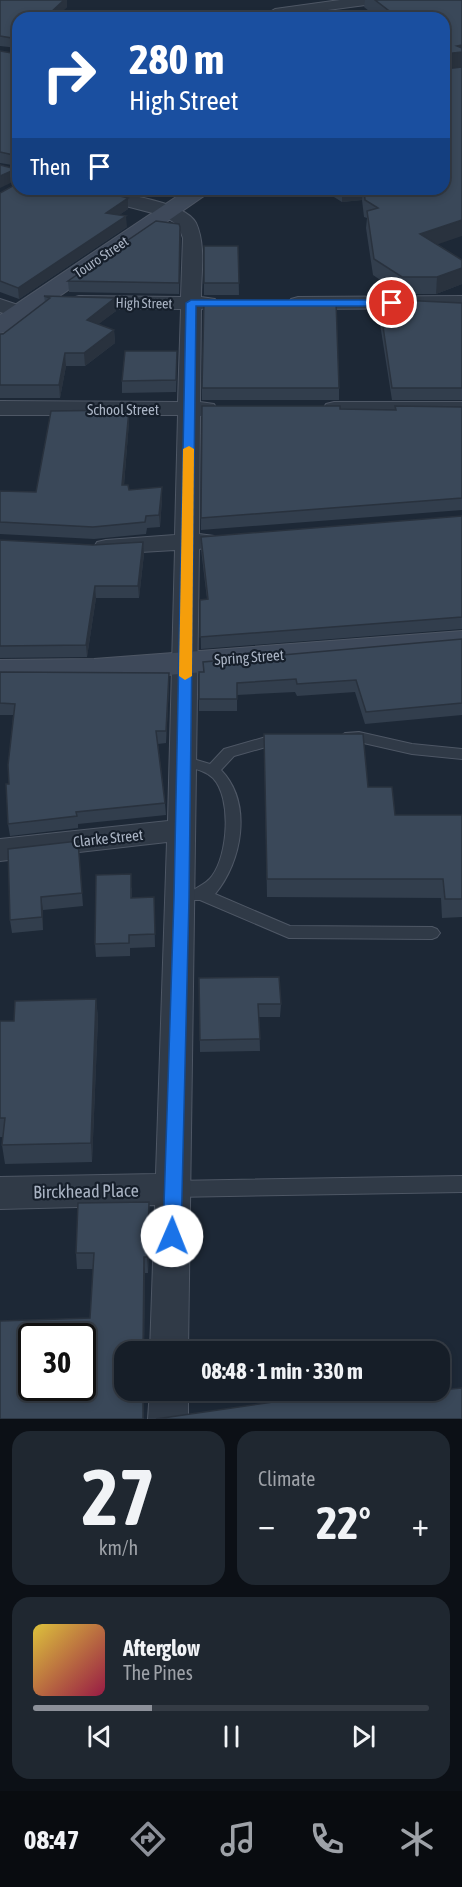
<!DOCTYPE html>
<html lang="en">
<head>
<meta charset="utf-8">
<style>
  body { margin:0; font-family:"Asap Condensed",sans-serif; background:#1f2730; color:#f1f3f6; height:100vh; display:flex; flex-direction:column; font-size:22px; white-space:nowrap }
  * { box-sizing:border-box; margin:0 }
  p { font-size:20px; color:#9ea2a8 }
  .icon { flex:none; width:33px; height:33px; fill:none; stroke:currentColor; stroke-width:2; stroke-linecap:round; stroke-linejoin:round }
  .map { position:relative; height:1419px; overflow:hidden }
  .details { display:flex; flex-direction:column; gap:12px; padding:12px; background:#0c1016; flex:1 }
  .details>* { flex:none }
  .hud { position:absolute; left:12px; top:12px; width:438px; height:183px; border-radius:18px; box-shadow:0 3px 9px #0003,0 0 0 2px #353c45; background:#1a4fa0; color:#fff; overflow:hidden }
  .speed { position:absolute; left:18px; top:1323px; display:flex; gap:12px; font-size:30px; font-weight:700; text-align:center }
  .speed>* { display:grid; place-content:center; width:78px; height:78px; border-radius:50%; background:#161e28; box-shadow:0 3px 9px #0003,0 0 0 2px #353c45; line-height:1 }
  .speed .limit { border:3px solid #111; border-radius:9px; background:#fff; color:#111 }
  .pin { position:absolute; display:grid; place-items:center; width:51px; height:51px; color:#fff; margin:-26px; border:3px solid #fff; border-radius:50%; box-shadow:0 2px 6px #0007 }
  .me { position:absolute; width:66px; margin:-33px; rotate:1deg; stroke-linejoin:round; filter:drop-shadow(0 0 4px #0008) }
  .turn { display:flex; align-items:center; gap:21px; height:126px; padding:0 18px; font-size:27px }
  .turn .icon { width:78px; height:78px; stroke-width:2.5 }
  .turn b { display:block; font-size:42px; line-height:51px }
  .then { display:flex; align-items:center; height:57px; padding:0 18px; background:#0003; gap:12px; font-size:22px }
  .big { font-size:45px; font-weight:700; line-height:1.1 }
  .details .card { flex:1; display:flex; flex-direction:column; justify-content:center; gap:9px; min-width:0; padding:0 21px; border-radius:18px; background:#1f2730 }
  .details .dial { align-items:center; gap:0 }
  .dial b { font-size:78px; line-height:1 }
  .song { display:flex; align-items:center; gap:18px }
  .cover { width:72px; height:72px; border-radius:9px; background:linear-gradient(135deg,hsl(50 70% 55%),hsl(340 70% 35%)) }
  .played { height:6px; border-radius:3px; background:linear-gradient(90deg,#8c9099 30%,#353c45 30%) }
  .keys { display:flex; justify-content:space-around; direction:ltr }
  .heat { display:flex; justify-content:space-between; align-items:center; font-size:33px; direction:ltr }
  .details .tiles { flex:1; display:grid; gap:12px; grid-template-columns:1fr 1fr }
  .card:last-child { grid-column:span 2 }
  .trip { position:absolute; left:114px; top:1341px; width:336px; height:60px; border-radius:18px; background:#161e28; box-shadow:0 3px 9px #0003,0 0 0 2px #353c45; font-weight:700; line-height:60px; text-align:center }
  .tabs { display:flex; height:96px; justify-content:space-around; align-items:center; background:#090c10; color:#9ea2a8 }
  .tabs .icon { width:42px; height:42px }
  .tabs .on { color:#8c9099 }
  .tabs b { font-size:27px; color:#f1f3f6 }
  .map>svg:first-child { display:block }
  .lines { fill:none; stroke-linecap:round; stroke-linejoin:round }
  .lane-casing { stroke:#4e5765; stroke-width:2 }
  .street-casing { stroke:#4e5765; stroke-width:2 }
  .secondary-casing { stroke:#4e5765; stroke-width:2 }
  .lane { fill:#303a47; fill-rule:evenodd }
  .street { fill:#303a47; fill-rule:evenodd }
  .secondary { fill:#3e495a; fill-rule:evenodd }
  .wall { fill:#323e4d }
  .shaded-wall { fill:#29323e }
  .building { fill:#3a4859; stroke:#29323e; stroke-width:1.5; fill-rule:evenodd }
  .route { fill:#1a73e8; stroke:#114b97; stroke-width:1.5 }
  .slow { fill:#f59e0b }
  .labels { text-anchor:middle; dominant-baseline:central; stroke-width:4.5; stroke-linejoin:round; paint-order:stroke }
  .far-street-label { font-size:14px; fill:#aab4c4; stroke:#161f2b }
  .street-label { font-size:15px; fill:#aab4c4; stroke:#161f2b }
  .near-street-label { font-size:18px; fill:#aab4c4; stroke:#161f2b }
</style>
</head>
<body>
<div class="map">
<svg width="462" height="1419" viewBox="0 0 462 1419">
  <rect width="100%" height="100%" fill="#1d2836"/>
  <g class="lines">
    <g class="lane-casing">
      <g id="lane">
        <polygon points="359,732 412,744 462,749 462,759 412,754 359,742 345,743 338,738 345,733"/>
        <path d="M281 736 288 741 286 744 266 747 234 756 221 770C253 803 242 862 215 894L290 926 432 927 437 929 440 933 437 937 432 939 289 938 200 900H190L187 896C192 888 205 886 212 876 228 855 232 798 213 778 204 769 189 768 178 764L176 761 183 756 210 764 224 749 266 737Z"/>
        <polygon points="462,1176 462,1192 173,1197 167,1195 164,1189 167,1183 173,1181"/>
      </g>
    </g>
    <g class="street-casing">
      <g id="street">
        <polygon points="340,0 380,0 373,4 275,17 268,13 275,9"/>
        <path d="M73 189C98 189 184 199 196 223 206 245 201 273 201 297L215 299 218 303 215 307 201 309 200 402 214 404 217 409 214 414 200 416 199 534 214 536 217 541 214 546 199 549 188 1352H150L155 1205 0 1209V1177L156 1174 167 842 0 861V839L168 821 175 550 106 554 97 552 94 547 97 542 106 540 175 535 178 415H0V401L178 402 181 309 79 308 72 306 69 302 72 298 79 296 181 297 183 238 178 225 164 216 76 193Z"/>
        <polygon points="462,296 462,308 298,309 291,307 288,303 291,299 298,297"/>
        <polygon points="0,299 27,308 30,312 27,316 20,318 0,312"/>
        <polygon points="334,402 462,402 462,416 326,414 323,409 326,404"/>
        <polygon points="150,1390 188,1390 188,1419 148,1419"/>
      </g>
    </g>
    <g class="secondary-casing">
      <g id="secondary">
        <polygon points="188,189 214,189 9,331 0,333 0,315"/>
        <polygon points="462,631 462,651 94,681 0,682 0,660 94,659"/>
      </g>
    </g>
    <use href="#lane" class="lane"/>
    <use href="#street" class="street"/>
    <use href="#secondary" class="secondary"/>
  </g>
  <g class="wall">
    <polygon points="0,0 67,7 58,15 18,18 18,48 0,46"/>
    <polygon points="365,0 462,0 444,18 378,18 364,7"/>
    <polygon points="0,51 18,54 18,166 0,163"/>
    <polygon points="103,189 158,189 147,196"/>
    <polygon points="321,189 444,189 437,244 462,260 462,284 436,294 401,294 373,275 366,228 367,218 364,217 362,200 342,202"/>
    <polygon points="0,194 128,209 119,215 127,227 19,299 0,292"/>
    <polygon points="180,227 179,294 69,292 68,281"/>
    <polygon points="204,246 238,246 239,295 204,295"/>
    <polygon points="44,296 115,298 116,311 98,324 114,330 115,343 85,366 66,366 60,398 0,398 0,334 3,334 45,302"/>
    <polygon points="379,299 462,303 462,400 392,400 378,311"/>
    <polygon points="177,363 176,392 122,393 122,381"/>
    <rect x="202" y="388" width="137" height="12"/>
    <polygon points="202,406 395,410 395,406 462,407 462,510 201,530"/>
    <polygon points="129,422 124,485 129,490 162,487 162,499 160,527 147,528 146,534 94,539 0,534 0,491 36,492"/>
    <polygon points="462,516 462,629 201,649 200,600 207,599 201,549 201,537"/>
    <polygon points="0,540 93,545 143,542 144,554 139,598 96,598 87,657 0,658"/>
    <polygon points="462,639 462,715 365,724 355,692 297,696 295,692 237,695 237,711 199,711 199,672 203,672 203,662"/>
    <polygon points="0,672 169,685 166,743 158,744 165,803 166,815 78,824 78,828 10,836 8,824 9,784 13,715 0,715"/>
    <polygon points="264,734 368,787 395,815 462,815 462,917 442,918 441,898 267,897"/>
    <polygon points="78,841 83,906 43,910 43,930 12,933 10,920"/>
    <polygon points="132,887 132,898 154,897 155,947 130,948 130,956 96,957 95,944"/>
    <polygon points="199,978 281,1004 280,1017 259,1017 260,1051 200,1052"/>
    <polygon points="96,999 98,1018 92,1162 5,1164 2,1145 3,1137 0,1137 0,1021 14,1021"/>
    <polygon points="150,1218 148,1273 145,1273 144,1352 124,1352 144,1390 144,1419 0,1419 90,1318 93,1269 77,1269 76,1253"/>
  </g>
  <g class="shaded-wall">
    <polygon points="64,0 67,0 67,7 55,18 49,14"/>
    <polygon points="462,45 462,67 444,69 444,54 457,46"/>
    <polygon points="16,169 17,180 0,188 0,176"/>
    <polygon points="146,189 158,189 147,196"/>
    <polygon points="342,189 363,189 362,200 342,202"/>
    <polygon points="128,198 128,209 106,224 106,213"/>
    <polygon points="126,216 127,227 19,299 18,288"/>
    <polygon points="462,220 462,236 418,251 420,234"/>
    <polygon points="180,227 181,238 179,294 179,283"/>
    <polygon points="462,268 462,284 436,294 437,277"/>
    <polygon points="115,298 116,311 87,333 87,320"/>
    <polygon points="114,330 115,343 85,366 84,353"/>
    <polygon points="65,353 66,366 60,398 59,385"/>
    <polygon points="129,410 129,422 123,497 122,485"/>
    <polygon points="162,487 162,499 160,527 159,515"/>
    <polygon points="143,542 144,554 139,598 138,586"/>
    <polygon points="95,586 96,598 87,657 86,645"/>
    <polygon points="169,673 169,685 166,743 166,731"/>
    <polygon points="41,897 43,910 43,930 42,917"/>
    <polygon points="96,999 98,1018 92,1162 91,1143"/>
    <polygon points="149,1202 150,1218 148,1273 147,1257"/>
    <polygon points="144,1257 145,1273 144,1352 143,1352"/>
    <rect x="143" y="1390" width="1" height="29"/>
  </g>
  <g class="building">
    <polygon points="0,0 64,0 49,14 75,18 18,18 18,39 0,36"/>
    <polygon points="375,0 462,0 462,45 457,46 462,48 462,52 444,54 444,18 387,18 397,17"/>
    <polygon points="0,51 18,54 18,156 0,152"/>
    <polygon points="462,67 462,220 420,234 462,260 462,268 437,277 402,277 374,259 367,211 378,208 365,200 364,189 444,189 444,69"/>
    <polygon points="0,165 16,169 0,176"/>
    <polygon points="18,183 18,189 92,189 128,198 106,213 126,216 18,288 0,281 0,193"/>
    <polygon points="156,221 179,224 180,227 179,283 68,281"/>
    <polygon points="204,246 238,246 239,283 204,283"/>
    <polygon points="44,296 115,298 87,320 114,330 84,353 65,353 59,385 0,385 0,334 3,334 50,298"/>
    <polygon points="379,299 462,303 462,388 392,388"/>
    <polygon points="204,300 336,301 339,388 202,388"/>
    <polygon points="125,351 177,351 176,380 122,381"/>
    <polygon points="202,406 340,406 340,409 396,410 395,406 462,407 462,498 201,518"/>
    <polygon points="129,410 122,485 128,485 129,490 162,487 159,515 146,516 145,522 93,527 0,522 0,491 36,492 51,411"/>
    <polygon points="462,516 462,617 200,637 200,600 208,599 201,537"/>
    <polygon points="0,540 93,545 143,542 138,586 95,586 86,645 0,646"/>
    <polygon points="462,639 462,703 366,712 356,680 297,684 296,679 237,683 237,699 199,699 199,672 204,672 203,662"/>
    <polygon points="0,672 169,673 166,731 156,731 165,803 76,812 77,816 8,824 6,784 9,784 8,765 15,704 0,703"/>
    <polygon points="264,734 363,734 368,787 392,787 395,815 462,815 462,899 445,899 443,879 267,879"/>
    <polygon points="78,841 82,893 41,897 42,917 10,920 8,849"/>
    <polygon points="131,874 131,898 154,897 155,934 129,935 129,943 95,944 96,875"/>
    <polygon points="279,977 281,1004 258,1004 260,1039 200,1040 199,978"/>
    <polygon points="96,999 91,1143 2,1145 5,1118 0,1118 0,1021 14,1021 15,1001"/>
    <path d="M149 1202 147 1257H144L143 1352H124V1390H143V1419H0V1321L90 1318 94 1253H76L78 1203ZM32 1336H82V1388H32Z"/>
    <polygon points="462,1388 462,1419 156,1419 357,1390 403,1390 403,1393 440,1390"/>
  </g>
  <polygon class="route" points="191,300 392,300 397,303 392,306 196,306 189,898 181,1236 178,1241 172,1244 165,1241 163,1236 174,898 186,303"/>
  <polygon class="slow" points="189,446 194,449 192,676 185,680 179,676 183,449"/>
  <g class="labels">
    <g class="far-street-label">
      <text transform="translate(101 257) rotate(-34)">Touro Street</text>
      <text transform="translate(144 303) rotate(1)">High Street</text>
    </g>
    <g class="street-label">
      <text x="123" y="409">School Street</text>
      <text transform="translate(249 657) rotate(-4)">Spring Street</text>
      <text transform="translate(108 838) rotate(-6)">Clarke Street</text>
    </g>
    <g class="near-street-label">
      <text transform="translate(86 1191) rotate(-1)">Birckhead Place</text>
    </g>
  </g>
</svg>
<div class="speed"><div class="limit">30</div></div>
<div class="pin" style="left:392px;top:303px;background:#d93025"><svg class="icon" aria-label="arrive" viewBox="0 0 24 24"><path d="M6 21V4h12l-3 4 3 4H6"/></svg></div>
<svg class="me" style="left:172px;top:1236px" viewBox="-20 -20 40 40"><circle r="19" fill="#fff"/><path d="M0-13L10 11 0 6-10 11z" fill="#1a73e8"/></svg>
<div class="trip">08:48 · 1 min · 330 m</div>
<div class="hud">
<div class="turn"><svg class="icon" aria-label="right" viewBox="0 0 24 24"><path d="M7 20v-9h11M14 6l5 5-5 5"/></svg><div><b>280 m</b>High Street</div></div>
<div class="then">Then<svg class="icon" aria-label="arrive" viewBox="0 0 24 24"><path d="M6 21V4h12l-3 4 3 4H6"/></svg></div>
</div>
</div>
<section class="details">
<div class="tiles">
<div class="card dial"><b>27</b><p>km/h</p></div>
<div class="card"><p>Climate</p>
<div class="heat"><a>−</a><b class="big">22°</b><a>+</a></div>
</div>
<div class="card">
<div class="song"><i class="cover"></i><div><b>Afterglow</b><p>The Pines</p></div></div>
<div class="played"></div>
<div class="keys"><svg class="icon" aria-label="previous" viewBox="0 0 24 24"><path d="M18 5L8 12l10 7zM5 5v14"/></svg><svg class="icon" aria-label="pause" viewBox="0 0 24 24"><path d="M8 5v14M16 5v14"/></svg><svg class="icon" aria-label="next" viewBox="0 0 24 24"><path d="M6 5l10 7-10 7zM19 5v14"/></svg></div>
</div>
</div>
</section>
<nav class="tabs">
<b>08:47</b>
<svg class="icon on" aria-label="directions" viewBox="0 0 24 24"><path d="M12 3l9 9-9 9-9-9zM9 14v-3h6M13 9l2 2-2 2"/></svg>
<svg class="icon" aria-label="music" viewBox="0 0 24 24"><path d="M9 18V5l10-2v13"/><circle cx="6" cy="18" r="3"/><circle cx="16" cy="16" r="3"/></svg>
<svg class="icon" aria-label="phone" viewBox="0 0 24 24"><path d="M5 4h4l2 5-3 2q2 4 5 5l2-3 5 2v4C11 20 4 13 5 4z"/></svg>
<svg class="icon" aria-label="climate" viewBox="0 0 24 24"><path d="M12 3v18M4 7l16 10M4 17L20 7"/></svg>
</nav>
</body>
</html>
